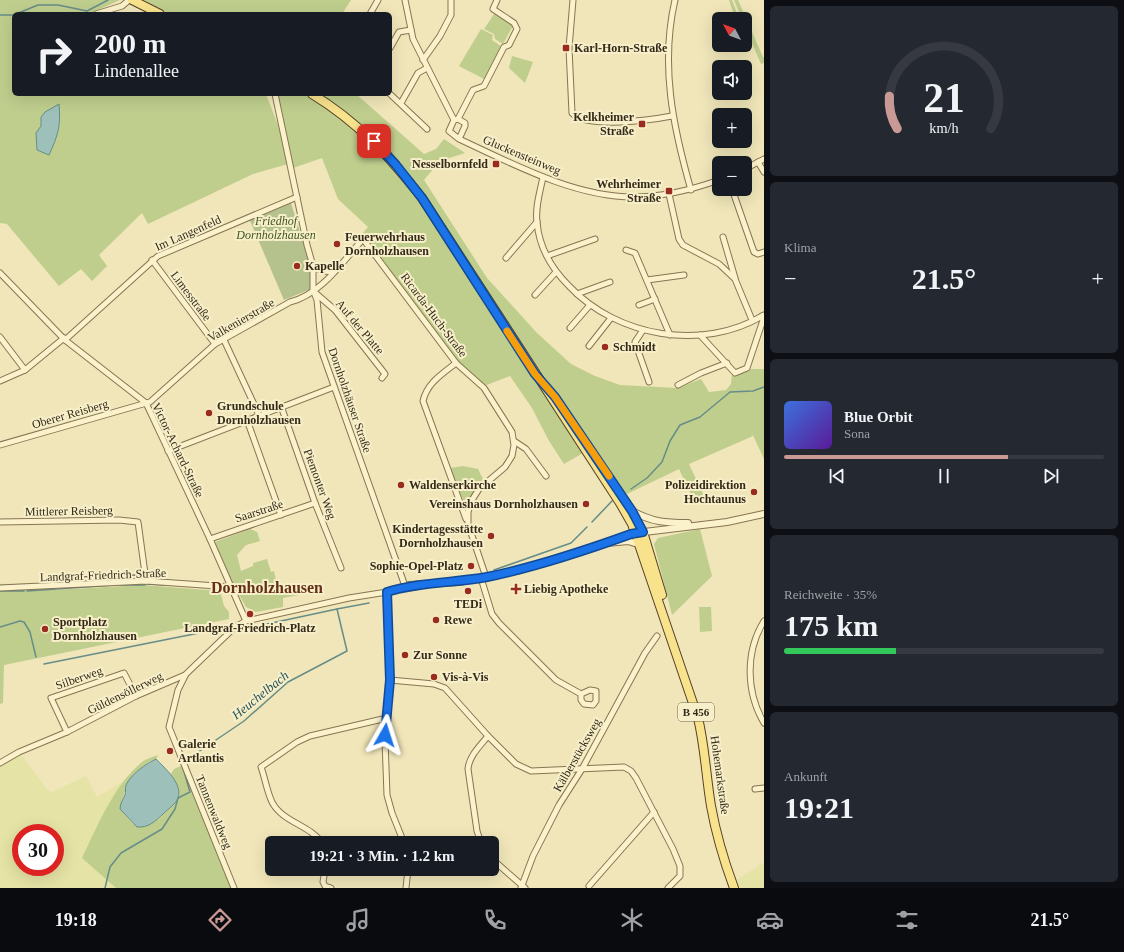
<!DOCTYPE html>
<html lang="de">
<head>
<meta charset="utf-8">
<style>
  body { margin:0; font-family:Georgia,serif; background:#242831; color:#f1f3f6; height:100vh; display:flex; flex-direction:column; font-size:15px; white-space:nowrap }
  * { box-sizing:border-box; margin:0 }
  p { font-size:13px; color:#9ea1a6 }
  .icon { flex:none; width:22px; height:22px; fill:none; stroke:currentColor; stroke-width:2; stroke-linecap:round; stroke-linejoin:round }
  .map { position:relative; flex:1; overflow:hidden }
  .drawer { display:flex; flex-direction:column; gap:6px; padding:6px; background:#0d0f14; width:360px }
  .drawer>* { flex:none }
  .top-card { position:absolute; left:12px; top:12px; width:380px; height:84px; border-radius:6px; box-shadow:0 4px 16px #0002; background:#171b24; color:#f1f3f6; overflow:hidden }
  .needle { width:26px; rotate:311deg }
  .tools { position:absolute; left:712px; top:12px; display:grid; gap:8px }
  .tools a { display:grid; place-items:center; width:40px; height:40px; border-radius:6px; background:#171b24; box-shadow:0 4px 16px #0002; font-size:20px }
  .speed { position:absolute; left:12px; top:824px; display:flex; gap:8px; font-size:20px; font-weight:700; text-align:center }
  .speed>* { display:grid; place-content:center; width:52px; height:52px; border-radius:50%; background:#171b24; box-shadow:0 4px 16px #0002; line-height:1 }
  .speed .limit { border:6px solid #d22; background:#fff; color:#111 }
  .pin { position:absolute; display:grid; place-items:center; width:34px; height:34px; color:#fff; margin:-17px; border-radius:8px; box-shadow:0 2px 6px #0006 }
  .me { position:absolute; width:44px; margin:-22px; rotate:6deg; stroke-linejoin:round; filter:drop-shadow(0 0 3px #0008) }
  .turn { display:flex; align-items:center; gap:14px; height:84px; padding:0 16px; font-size:18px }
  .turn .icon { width:52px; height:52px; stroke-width:2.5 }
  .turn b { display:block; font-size:28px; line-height:34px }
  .big { font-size:30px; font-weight:700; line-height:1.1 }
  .drawer .card { flex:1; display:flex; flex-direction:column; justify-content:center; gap:6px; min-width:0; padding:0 14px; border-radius:6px; background:#242831 }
  .drawer .dial { align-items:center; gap:0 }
  .dial svg { height:104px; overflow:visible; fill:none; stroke:#363941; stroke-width:7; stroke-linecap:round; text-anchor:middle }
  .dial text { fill:#f1f3f6; stroke:none }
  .song { display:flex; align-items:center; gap:12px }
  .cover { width:48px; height:48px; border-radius:6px; background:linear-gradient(135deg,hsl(220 70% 55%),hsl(270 70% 35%)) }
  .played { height:4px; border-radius:2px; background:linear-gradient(90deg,#c99995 70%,#363941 70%) }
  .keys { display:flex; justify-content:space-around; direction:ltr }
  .heat { display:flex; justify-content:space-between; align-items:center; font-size:22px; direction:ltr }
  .charge { height:6px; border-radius:3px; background:linear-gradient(90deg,#34c759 35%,#363941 0) }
  .trip { position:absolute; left:265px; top:836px; width:234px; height:40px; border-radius:6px; background:#171b24; box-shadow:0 4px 16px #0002; font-weight:700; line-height:40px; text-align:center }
  .tab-bar { display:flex; height:64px; justify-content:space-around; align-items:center; background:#090b0e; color:#9ea1a6 }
  .tab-bar .icon { width:28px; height:28px }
  .tab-bar .selected { color:#c99995 }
  .tab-bar b { font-size:18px; color:#f1f3f6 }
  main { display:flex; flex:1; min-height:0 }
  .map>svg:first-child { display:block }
  .farmland { fill:#e6e3a6; fill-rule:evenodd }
  .green { fill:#bfce8d }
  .cemetery { fill:#b5c28d }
  .water { fill:#9ec0ba; stroke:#668d88 }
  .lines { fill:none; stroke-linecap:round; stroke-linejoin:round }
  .stream { stroke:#668d88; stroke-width:1.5 }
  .minor-casing { stroke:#877553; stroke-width:7 }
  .tertiary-casing { stroke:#877553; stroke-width:8 }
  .primary-casing { stroke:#544128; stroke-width:10 }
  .minor { stroke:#fbf2cc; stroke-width:5 }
  .tertiary { stroke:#fbf2cc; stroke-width:6 }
  .primary { stroke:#f8e28c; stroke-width:8 }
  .route-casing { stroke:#114b97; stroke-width:10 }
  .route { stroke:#1a73e8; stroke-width:7 }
  .slow { stroke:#f59e0b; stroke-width:7 }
  .poi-dot { fill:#992c1f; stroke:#f7efc9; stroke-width:1.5 }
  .labels { text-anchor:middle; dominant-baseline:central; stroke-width:4; stroke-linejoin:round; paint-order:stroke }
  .shield { fill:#f7efc9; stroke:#6f654e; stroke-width:1 }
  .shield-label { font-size:11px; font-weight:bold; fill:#352a19 }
  .poi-label { font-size:12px; font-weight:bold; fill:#352a19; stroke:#f7efc9; text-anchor:start }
  .street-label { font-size:12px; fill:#352a19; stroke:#f7efc9 }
  .park-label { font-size:12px; font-style:italic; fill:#3f531e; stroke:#f7efc9 }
  .water-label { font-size:13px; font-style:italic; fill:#275356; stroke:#f7efc9 }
  .district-label { font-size:16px; font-weight:bold; fill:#642f16; stroke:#f7efc9 }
</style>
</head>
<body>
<main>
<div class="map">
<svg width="764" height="888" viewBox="0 0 764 888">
  <rect width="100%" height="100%" fill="#f0e6b9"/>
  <g class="farmland">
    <path d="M19 752 50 793 86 776 97 797 124 781 105 813 82 858 116 888H0V762ZM21 833H55V867H21Z"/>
    <polygon points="764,862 764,888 740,888 737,880"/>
  </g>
  <g class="green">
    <polygon points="0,0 120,0 89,14 14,14 14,94 266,94 278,125 288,164 253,174 148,224 142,213 99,255 107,266 92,281 81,269 59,286 7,224 0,223"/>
    <polygon points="140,0 351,0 342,14 168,14"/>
    <polygon points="729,0 732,0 739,18 726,19 725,15 733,12"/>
    <polygon points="734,0 738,0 763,57 764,57 764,63 761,64 745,27 745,19 742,19"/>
    <polygon points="494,14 514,24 503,44 495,39 494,34 484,29"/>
    <polygon points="481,29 493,35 492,40 502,47 484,79 459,66"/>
    <polygon points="512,56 533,62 525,83 509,68"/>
    <polygon points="277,94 307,94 313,98 364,136 393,166 420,201 583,453 564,464 549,441 532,408 510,376 484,386 478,378 457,362 363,233 368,227 338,199 322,158 293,168"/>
    <polygon points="318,94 356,94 424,154 436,149 444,139 465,153 440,161 424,180 487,278 537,333 571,364 595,376 620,385 677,388 701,379 709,392 726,390 731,384 732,374 748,369 764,369 764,459 751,431 753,436 689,464 706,500 695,503 679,469 627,494 614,480 585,437 424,197 397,161 367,130"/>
    <polygon points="463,466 478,469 485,483 467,508 449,468"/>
    <polygon points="250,529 257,532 260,541 246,545 237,555 241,571 253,566 253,563 267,559 271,572 274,571 278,590 303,585 304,594 283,598 283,607 256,612 246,607 234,586 215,542"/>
    <polygon points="700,529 712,576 672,615 654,544 658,538"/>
    <polygon points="49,583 54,590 142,585 220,591 224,606 229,612 229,619 4,665 3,703 0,704 0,584"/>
    <polygon points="699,607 711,607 712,631 700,632"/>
    <path d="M158 755 156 759 149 762 134 774 127 784 120 809 133 824 159 819 178 798V790L171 774 174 769 183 765 232 888H116L82 858C97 827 114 785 141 763 145 759 153 757 158 755Z"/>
  </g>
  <polygon class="cemetery" points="290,200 311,268 311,289 284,300 248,216"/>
  <g class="water">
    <path d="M59 104C61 127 58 135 49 155L37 150 36 133 41 126V117L45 112Z"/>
    <path d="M156 759C165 768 183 784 178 798 176 804 168 809 163 814 156 821 148 828 137 827L120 809C120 803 123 800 125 795 126 792 125 788 126 785 131 774 146 764 156 759Z"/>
  </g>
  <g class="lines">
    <g class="stream">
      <polyline points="16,14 38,5 58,5 87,11 108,0"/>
      <polyline points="0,15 14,15"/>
      <polyline points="631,489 647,478 662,462 670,441 680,425 700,417 730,392 753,391 764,387"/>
      <polyline points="592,522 612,501"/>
      <polyline points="494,570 571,543 587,527"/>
      <polyline points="148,584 164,585"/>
      <polyline points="120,585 145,585"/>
      <polyline points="0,591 24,591"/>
      <polyline points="27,591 115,585"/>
      <polyline points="267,624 337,609"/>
      <polyline points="0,627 20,621 24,622 30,632 36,657"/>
      <polyline points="44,664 224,628"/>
      <polyline points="185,761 244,721 288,682 347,651 337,609 369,603"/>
      <polyline points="105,888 110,867 121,853 162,829 175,809 178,798 190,792 183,768"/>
    </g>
    <g class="minor-casing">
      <g id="minor">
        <polyline points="405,0 413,39 454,120"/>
        <path d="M573 0 569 48 572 113C587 129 651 120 672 116"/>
        <path d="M675 0C660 65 673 127 691 190"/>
        <polyline points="96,14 122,6 129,0"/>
        <polyline points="370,14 378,0"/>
        <polyline points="390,48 399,32 411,30"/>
        <polyline points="423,60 440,36 451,15 451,0"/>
        <polyline points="275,94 307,245 313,266 313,290 317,300 322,352 405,586"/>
        <polyline points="390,94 427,129"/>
        <polyline points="401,103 418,73 427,68"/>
        <polyline points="458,119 473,90 484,86 504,47 509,45 517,29 514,23 493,9 497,0"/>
        <path d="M459 139 465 126V123L458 119 454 120 449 131 459 139C511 163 574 197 633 197 663 197 691 190 719 180"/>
        <polyline points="758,162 764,172"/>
        <polyline points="745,169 764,159"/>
        <path d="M543 177C540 192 535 207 537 222 539 247 552 269 569 286 617 337 703 352 764 315"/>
        <polyline points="732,189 754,252 758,254 764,252"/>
        <polyline points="669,194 679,239 683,245 719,264 735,279 752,320"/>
        <polyline points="723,237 735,278"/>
        <polyline points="626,250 635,253 670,335"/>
        <polyline points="547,256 595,239"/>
        <polyline points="506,258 537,222"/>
        <polyline points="152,260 215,344"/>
        <polyline points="313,266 323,271 334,272"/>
        <polyline points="0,273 65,340 146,403 210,539 246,621"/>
        <polyline points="647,280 684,275"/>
        <polyline points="313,291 335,310 385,374 382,378"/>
        <polyline points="577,294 610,282"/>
        <polyline points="535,295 556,272"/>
        <polyline points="639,305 655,299"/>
        <polyline points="570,328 590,305"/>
        <polyline points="643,330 635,342 649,382"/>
        <polyline points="700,335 735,373 747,368 763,320 762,316"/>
        <polyline points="0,337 25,370"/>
        <polyline points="65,340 158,256 297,197"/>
        <polyline points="224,340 259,415"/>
        <polyline points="589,346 611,318"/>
        <path d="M456 363C442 374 427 383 423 401L466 519"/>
        <polyline points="0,381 25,370 64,338"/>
        <polyline points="678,385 701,373 727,363"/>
        <polyline points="281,406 315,503 341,568"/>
        <polyline points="247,420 281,515"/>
        <polyline points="514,441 526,449 546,476"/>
        <path d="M0 445 150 402 215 344 290 302C321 295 343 261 363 239L456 363 484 388 512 432 514 445 512 456 505 467 479 489 472 500 468 512V524L486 577"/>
        <polyline points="168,451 334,387"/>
        <polyline points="0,522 119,520 138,522 146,581"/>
        <polyline points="210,539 315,503"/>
        <polyline points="481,578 492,614 499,623 556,680 581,694 581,700 584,704 593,705 596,701 596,691 590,690 581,694"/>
        <polyline points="0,588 146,581 231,587"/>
        <path d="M764 621C745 652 746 692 764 723"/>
        <polyline points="185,676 178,690 169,727 234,888"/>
        <path d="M390 680 434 684 445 688 488 736C480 746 469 756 468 769L477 831 481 843"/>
        <polyline points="67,732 51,698 124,673 136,696"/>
        <polyline points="488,736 516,764 531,771 624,767 631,771 636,778 673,849 680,866 680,876 668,888"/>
        <polyline points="0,763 19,752 67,732 136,696 185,675 235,627 246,621 349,598 387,592 390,680 385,740 387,795 392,813 404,843"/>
        <polyline points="755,789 764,788"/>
        <path d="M322 843C310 825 282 822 272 802 267 792 265 778 261 767L297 742 310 736 387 718"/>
        <polyline points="492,859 525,888"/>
        <polyline points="325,869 323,882 325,886 331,888"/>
        <polyline points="589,886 654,812"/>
        <polyline points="406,888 408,869"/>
        <polyline points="521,888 533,856 559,805 582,769 645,653 657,636"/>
      </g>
    </g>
    <g class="tertiary-casing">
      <g id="tertiary">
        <path d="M632 511C652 522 665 523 688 523"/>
        <polyline points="607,543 628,541 638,544 640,547"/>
        <polyline points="387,592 409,585 459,582 520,570 636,533 727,522 764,514"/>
      </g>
    </g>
    <g class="primary-casing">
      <g id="primary">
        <polyline points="132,0 160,14"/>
        <path d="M312 94C358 122 389 156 422 198L620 503 632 524 698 718C705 747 706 776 711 806 716 834 724 861 734 888"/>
        <polyline points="620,494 643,532 662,595"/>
      </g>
    </g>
    <use href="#minor" class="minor"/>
    <use href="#tertiary" class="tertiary"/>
    <use href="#primary" class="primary"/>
  </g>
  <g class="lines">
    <g class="route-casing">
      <path id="route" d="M374 141 396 165 422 198 535 374 555 397 632 511 643 532 631 534C584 551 536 567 487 577 454 583 419 582 387 592L390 680 385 735"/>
    </g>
    <use href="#route" class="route"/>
    <polyline class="slow" points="507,331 535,374 555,397 609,476"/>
  </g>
  <g class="poi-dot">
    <rect x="562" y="44" width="8" height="8" rx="2"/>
    <rect x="638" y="120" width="8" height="8" rx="2"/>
    <rect x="492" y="160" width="8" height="8" rx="2"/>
    <rect x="665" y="187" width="8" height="8" rx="2"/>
    <circle cx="337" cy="244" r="4"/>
    <circle cx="297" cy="266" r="4"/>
    <circle cx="605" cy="347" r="4"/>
    <circle cx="209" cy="413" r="4"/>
    <circle cx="401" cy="485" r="4"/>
    <circle cx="754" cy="492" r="4"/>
    <circle cx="586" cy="504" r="4"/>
    <circle cx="491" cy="536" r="4"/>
    <circle cx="471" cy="566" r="4"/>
    <path d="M514 583h4v4h4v4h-4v4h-4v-4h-4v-4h4z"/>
    <circle cx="468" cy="591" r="4"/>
    <circle cx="250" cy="614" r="4"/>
    <circle cx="436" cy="620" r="4"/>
    <circle cx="45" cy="629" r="4"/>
    <circle cx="405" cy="655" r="4"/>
    <circle cx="434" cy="677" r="4"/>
    <circle cx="170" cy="751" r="4"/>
  </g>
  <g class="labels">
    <rect class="shield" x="678" y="703" width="36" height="18" rx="3"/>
    <g class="shield-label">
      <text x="696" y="712">B 456</text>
    </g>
    <g class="poi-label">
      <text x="574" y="48">Karl-Horn-Straße</text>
      <text x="634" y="117" text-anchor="end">Kelkheimer<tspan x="634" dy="14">Straße</tspan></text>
      <text x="488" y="164" text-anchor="end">Nesselbornfeld</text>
      <text x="661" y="184" text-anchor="end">Wehrheimer<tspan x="661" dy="14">Straße</tspan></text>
      <text x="345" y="237">Feuerwehrhaus<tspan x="345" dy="14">Dornholzhausen</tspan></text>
      <text x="305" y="266">Kapelle</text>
      <text x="613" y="347">Schmidt</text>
      <text x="217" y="406">Grundschule<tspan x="217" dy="14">Dornholzhausen</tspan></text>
      <text x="409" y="485">Waldenserkirche</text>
      <text x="746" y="485" text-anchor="end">Polizeidirektion<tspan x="746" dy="14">Hochtaunus</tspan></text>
      <text x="578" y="504" text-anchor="end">Vereinshaus Dornholzhausen</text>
      <text x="483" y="529" text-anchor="end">Kindertagesstätte<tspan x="483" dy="14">Dornholzhausen</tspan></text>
      <text x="463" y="566" text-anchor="end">Sophie-Opel-Platz</text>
      <text x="524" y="589">Liebig Apotheke</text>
      <text x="468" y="604" text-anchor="middle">TEDi</text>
      <text x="444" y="620">Rewe</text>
      <text x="53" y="622">Sportplatz<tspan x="53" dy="14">Dornholzhausen</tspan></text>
      <text x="250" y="628" text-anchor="middle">Landgraf-Friedrich-Platz</text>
      <text x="413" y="655">Zur Sonne</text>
      <text x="442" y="677">Vis-à-Vis</text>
      <text x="178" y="744">Galerie<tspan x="178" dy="14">Artlantis</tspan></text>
    </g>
    <g class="street-label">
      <text transform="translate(522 155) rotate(23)">Gluckensteinweg</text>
      <text transform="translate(188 233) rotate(-24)">Im Langenfeld</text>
      <text transform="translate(191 296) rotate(53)">Limesstraße</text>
      <text transform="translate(434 315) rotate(53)">Ricarda-Huch-Straße</text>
      <text transform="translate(241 320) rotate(-30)">Valkenierstraße</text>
      <text transform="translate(360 327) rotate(50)">Auf der Platte</text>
      <text transform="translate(350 400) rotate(71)">Dornholzhäuser Straße</text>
      <text transform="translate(70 414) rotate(-16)">Oberer Reisberg</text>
      <text transform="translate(178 450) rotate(64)">Victor-Achard-Straße</text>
      <text transform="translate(320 484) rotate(70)">Piemonter Weg</text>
      <text transform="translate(69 511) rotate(-1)">Mittlerer Reisberg</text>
      <text transform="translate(259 511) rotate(-18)">Saarstraße</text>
      <text transform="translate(103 575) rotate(-2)">Landgraf-Friedrich-Straße</text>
      <text transform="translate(79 678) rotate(-19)">Silberweg</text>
      <text transform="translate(125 693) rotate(-26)">Güldensöllerweg</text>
      <text transform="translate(577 755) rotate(-60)">Kälberstücksweg</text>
      <text transform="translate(720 775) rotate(82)">Hohemarkstraße</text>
      <text transform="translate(214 812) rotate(68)">Tannenwaldweg</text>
    </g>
    <g class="park-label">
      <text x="276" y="221">Friedhof<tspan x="276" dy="14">Dornholzhausen</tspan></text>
    </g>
    <g class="water-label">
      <text transform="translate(260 695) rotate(-39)">Heuchelbach</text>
    </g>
    <g class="district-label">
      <text x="267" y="587">Dornholzhausen</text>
    </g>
  </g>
</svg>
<div class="tools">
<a><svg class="needle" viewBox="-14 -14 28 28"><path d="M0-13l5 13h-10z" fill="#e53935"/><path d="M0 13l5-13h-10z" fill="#9ea1a6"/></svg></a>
<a><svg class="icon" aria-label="sound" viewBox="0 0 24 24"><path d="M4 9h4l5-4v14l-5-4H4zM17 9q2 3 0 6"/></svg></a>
<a>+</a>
<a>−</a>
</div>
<div class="speed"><div class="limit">30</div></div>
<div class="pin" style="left:374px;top:141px;background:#d93025"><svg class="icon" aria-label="arrive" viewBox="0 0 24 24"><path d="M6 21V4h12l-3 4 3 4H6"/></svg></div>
<svg class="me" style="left:385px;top:735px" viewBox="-20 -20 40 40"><path d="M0-17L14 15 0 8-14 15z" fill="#1a73e8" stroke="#fff" stroke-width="4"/></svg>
<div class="trip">19:21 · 3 Min. · 1.2 km</div>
<div class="top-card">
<div class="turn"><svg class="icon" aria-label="right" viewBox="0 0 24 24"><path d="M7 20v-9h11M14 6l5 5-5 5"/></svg><div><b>200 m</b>Lindenallee</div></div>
</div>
</div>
<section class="drawer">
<div class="card dial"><svg viewBox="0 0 100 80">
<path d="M14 69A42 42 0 1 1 86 69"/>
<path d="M14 69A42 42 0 0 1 8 44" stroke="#c99995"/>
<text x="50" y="56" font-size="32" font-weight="700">21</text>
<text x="50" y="72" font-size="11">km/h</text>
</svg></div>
<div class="card"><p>Klima</p>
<div class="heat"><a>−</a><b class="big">21.5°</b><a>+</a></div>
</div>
<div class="card">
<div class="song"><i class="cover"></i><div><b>Blue Orbit</b><p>Sona</p></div></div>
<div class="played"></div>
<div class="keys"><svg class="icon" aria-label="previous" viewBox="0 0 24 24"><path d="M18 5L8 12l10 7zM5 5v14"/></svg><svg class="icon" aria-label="pause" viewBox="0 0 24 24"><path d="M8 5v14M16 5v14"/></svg><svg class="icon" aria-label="next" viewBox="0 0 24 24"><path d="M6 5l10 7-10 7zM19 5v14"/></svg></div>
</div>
<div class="card"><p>Reichweite · 35%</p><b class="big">175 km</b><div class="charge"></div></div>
<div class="card"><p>Ankunft</p><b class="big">19:21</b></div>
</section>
</main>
<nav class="tab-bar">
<b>19:18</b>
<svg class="icon selected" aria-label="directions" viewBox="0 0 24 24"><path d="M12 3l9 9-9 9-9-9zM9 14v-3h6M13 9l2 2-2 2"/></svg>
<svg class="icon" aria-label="music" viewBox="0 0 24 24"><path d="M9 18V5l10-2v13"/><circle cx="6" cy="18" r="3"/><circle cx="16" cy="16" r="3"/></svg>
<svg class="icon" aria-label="phone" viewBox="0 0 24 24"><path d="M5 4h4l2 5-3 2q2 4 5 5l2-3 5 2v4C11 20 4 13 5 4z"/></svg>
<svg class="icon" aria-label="climate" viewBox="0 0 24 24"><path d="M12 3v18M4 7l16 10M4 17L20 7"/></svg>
<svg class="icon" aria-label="car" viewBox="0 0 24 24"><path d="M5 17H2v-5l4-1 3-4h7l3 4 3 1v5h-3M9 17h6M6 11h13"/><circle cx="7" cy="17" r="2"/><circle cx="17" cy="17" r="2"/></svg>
<svg class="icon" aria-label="filters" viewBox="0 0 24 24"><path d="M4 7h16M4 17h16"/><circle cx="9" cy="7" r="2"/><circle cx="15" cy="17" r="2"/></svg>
<b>21.5°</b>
</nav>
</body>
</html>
